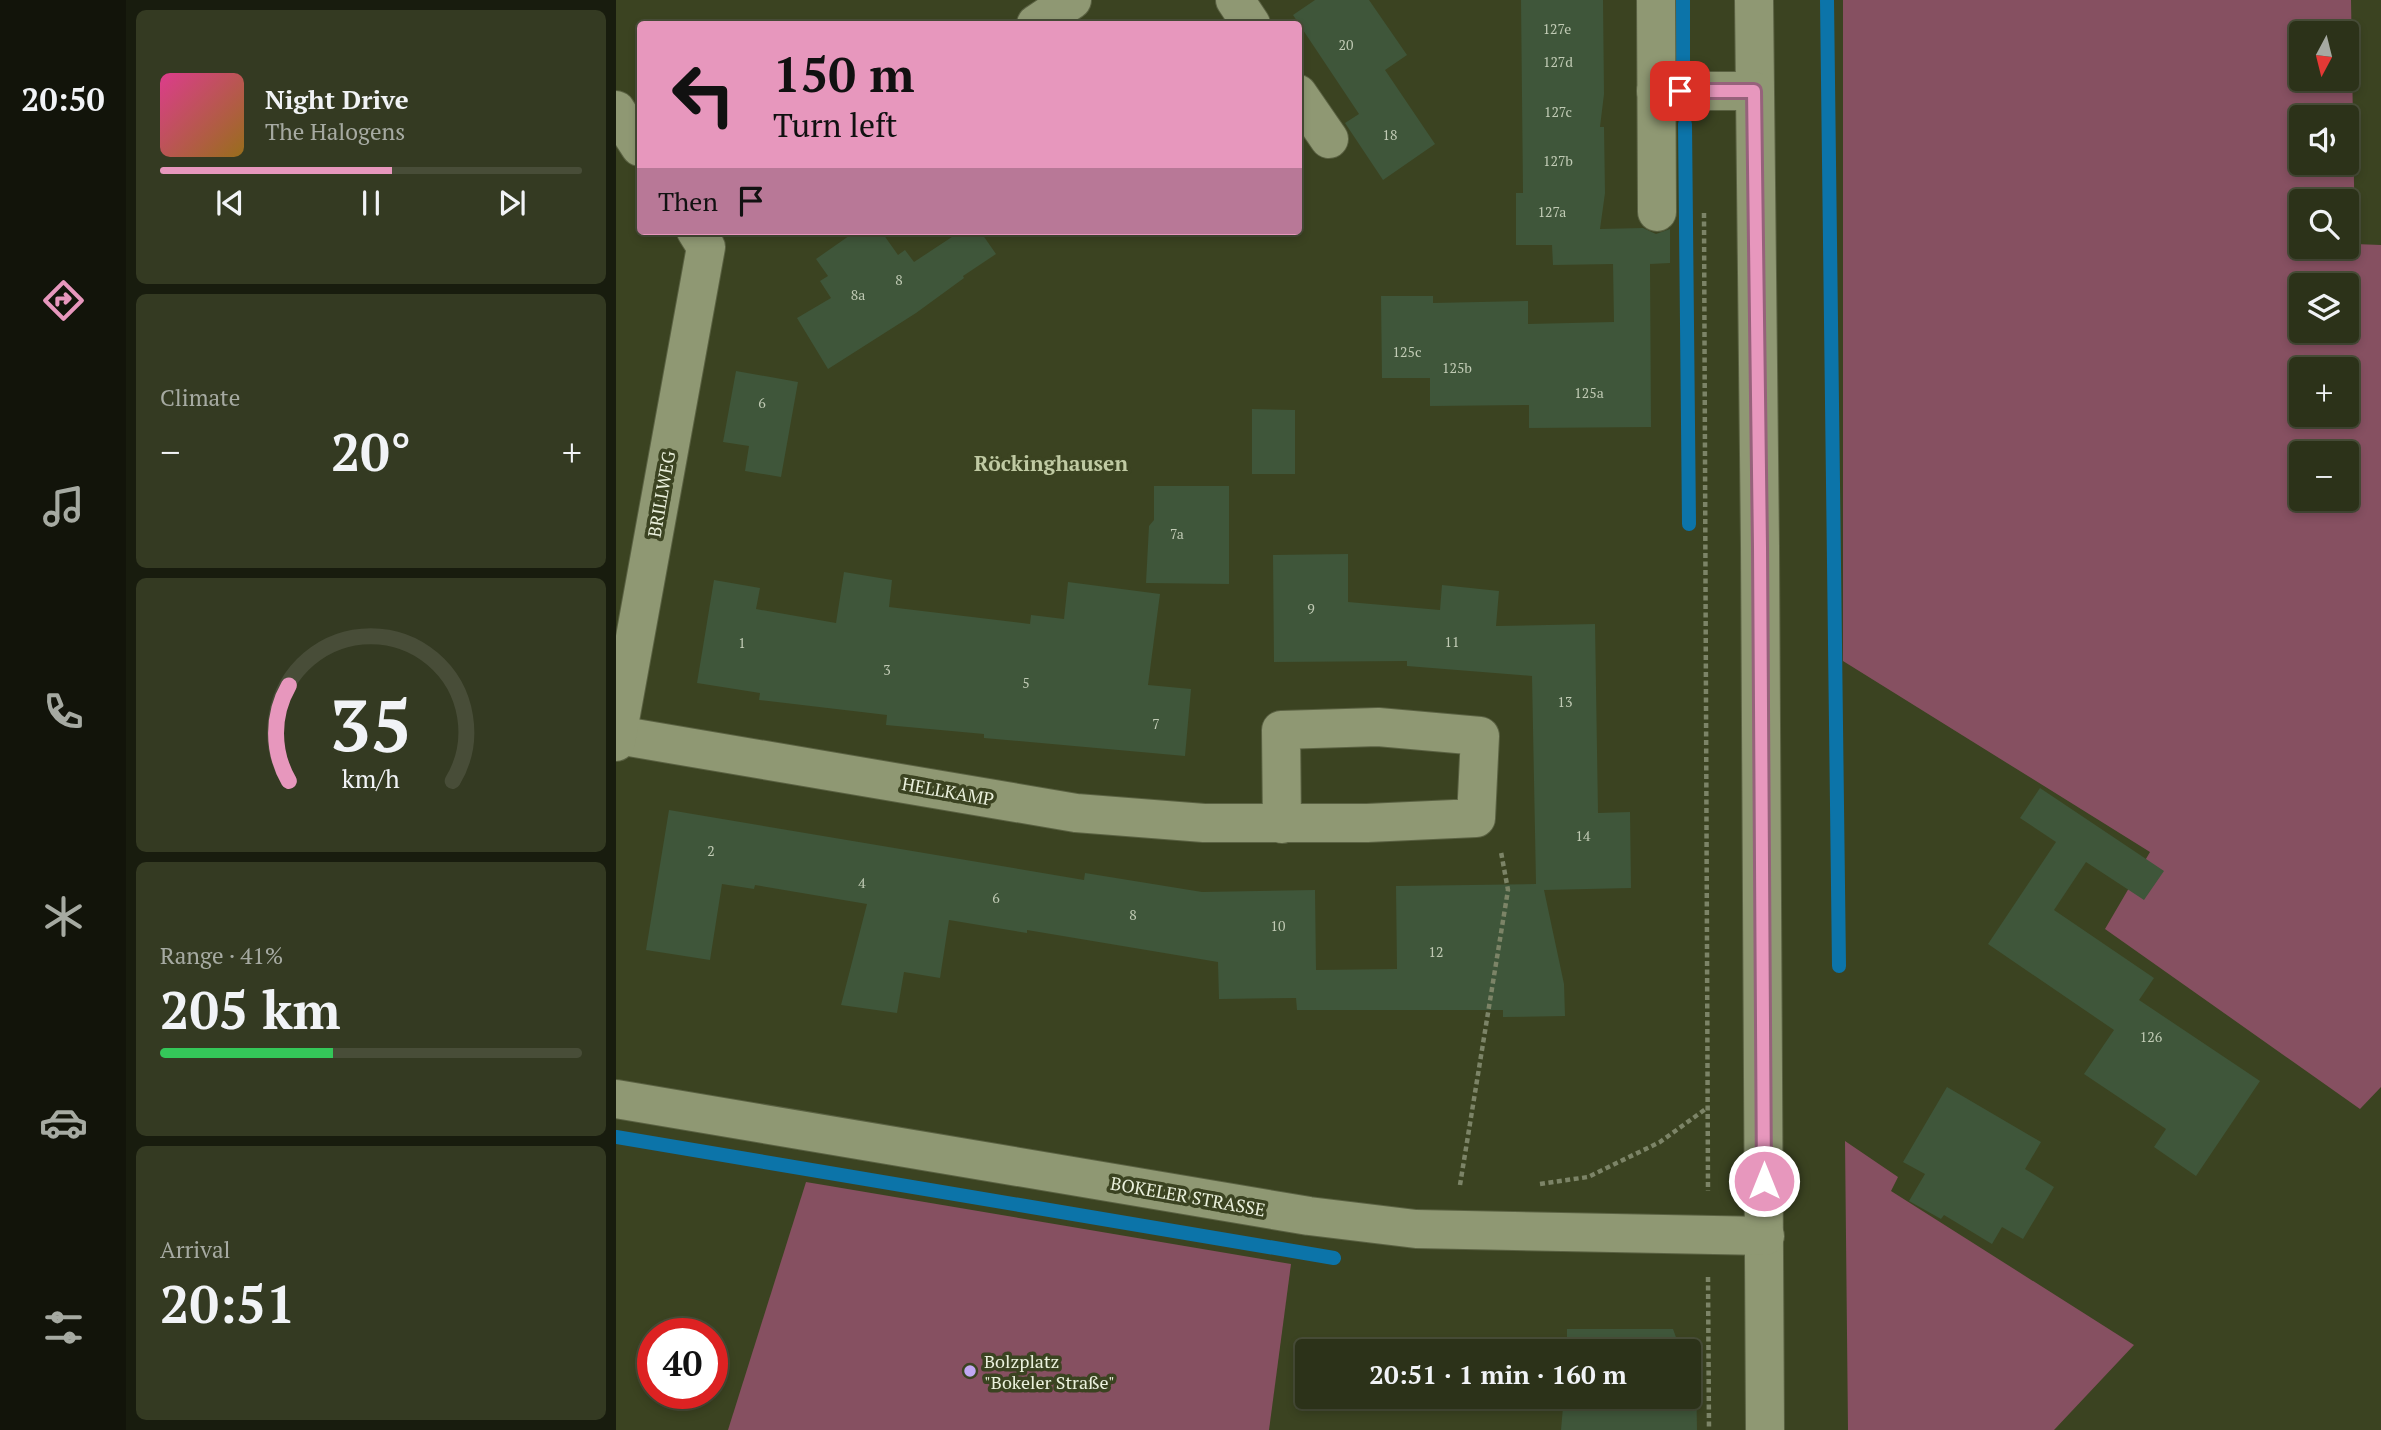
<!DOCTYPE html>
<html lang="en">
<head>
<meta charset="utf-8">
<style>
  body { margin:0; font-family:"PT Serif",serif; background:#343a22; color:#f1f3f6; height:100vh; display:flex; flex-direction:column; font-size:26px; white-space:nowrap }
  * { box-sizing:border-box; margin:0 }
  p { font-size:23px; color:#a6aaa2 }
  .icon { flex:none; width:38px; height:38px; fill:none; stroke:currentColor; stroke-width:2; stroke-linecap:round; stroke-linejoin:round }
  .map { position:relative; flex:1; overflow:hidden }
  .sheet { display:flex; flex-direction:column; gap:10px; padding:10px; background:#181c0e; width:490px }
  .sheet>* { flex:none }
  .hud { position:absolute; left:21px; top:21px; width:665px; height:214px; border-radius:7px; box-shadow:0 4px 10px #0003,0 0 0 2px #484d38; background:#e797bd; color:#111; overflow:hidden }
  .needle { width:46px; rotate:187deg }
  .buttons { position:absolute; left:1673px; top:21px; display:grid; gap:14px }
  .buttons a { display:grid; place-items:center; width:70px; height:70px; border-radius:7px; background:#2c3219; box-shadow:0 4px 10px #0003,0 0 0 2px #484d38; font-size:35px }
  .speed { position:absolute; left:21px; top:1318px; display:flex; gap:14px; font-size:35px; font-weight:700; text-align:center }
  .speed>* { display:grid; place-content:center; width:91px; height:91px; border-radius:50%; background:#2c3219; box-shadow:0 4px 10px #0003,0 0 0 2px #484d38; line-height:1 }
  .speed .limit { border:10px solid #d22; background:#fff; color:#111 }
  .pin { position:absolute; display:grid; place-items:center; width:60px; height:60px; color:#fff; margin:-30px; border-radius:14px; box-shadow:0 4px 10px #0006 }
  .me { position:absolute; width:77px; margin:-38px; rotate:0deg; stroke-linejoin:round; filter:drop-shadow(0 0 5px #0008) }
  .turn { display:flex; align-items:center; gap:24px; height:147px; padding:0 21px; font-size:32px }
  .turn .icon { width:91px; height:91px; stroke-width:2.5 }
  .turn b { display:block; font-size:49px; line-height:60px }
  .then { display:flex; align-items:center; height:66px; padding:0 21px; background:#0003; gap:14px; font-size:26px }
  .big { font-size:52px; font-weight:800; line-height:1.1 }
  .sheet .widget { flex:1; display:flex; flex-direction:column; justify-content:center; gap:10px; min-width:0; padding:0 24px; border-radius:10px; background:#343a22 }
  .sheet .dial { align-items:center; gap:0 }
  .dial svg { height:182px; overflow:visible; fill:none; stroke:#484d38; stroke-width:7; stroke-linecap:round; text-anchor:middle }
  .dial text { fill:#f1f3f6; stroke:none }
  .song { display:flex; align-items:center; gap:21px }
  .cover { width:84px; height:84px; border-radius:10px; background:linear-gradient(135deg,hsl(330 70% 55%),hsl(40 70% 35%)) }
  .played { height:7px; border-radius:4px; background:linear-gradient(90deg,#e797bd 55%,#484d38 55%) }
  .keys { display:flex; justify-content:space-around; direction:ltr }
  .heat { display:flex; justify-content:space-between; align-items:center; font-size:38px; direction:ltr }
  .charge { height:10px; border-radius:5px; background:linear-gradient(90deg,#34c759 41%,#484d38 0) }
  .trip { position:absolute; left:679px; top:1339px; width:406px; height:70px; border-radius:7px; background:#2c3219; box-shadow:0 4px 10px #0003,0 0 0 2px #484d38; font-weight:800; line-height:70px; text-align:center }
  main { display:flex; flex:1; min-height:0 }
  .menu { display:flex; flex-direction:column; width:126px; justify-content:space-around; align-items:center; background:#12140a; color:#a6aaa2 }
  .menu .icon { width:49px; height:49px }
  .menu .active { color:#e797bd }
  .menu b { font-size:32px; color:#f1f3f6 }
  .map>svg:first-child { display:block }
  .green { fill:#865061; fill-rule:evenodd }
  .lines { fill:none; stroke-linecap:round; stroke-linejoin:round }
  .stream { stroke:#0c74a9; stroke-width:14 }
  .building { fill:#3f563a }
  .minor-casing { stroke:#5a6142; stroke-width:40 }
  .path { stroke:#7c8467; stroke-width:4.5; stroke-dasharray:5 3.5; stroke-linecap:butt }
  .minor { stroke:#8f9873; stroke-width:38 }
  .route-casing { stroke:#96627b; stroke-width:18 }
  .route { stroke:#e797bd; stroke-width:12 }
  .poi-dot { fill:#c1a8f3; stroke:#3b4321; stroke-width:2.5 }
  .labels { text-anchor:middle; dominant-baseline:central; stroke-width:7; stroke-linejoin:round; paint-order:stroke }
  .number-label { font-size:14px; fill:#c0cab4 }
  .street-label { font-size:18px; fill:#ebf1dd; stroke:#3b4321 }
  .poi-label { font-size:18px; fill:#ebf1dd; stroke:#3b4321; text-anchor:start }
  .quarter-label { font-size:21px; font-weight:bold; fill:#c0caa3; stroke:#3b4321 }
</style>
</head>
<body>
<main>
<nav class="menu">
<b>20:50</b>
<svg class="icon active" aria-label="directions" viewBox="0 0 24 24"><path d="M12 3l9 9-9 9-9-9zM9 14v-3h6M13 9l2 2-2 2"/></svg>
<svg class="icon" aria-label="music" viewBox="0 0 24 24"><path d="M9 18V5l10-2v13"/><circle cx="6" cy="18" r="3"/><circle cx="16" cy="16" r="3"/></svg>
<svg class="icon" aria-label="phone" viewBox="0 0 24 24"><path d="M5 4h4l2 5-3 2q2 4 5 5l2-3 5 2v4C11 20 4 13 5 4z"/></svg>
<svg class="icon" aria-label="climate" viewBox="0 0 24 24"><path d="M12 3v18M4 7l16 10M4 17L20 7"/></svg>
<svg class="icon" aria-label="car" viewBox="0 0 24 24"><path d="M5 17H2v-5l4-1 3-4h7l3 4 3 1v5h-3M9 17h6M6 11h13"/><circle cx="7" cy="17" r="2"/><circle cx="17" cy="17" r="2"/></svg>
<svg class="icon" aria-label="filters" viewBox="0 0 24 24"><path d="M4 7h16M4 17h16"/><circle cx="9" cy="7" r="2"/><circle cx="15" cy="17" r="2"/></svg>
</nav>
<section class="sheet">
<div class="widget">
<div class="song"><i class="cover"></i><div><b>Night Drive</b><p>The Halogens</p></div></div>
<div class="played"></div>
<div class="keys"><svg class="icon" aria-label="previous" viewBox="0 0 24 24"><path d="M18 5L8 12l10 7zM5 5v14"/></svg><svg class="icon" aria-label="pause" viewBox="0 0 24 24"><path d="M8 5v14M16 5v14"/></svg><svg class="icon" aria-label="next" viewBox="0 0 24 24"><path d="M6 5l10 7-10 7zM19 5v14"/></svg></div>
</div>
<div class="widget"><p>Climate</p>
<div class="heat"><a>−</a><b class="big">20°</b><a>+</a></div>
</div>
<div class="widget dial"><svg viewBox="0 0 100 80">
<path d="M14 69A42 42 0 1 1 86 69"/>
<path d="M14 69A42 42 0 0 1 14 27" stroke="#e797bd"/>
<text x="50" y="56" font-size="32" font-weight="700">35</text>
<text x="50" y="72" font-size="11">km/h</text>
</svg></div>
<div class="widget"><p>Range · 41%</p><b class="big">205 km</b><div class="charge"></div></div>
<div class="widget"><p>Arrival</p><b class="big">20:51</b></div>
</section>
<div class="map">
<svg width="1765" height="1430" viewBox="0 0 1765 1430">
  <rect width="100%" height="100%" fill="#3b4321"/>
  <g class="green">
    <path d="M1227 0H1735L1739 244 1765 245V1087L1744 1109 1489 929 1534 852 1227 661ZM1685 33H1731V79H1685ZM1685 117H1731V163H1685ZM1685 201H1731V247H1685ZM1685 285H1731V331H1685ZM1685 369H1731V415H1685ZM1685 453H1731V499H1685Z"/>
    <polygon points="1229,1141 1282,1177 1275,1191 1518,1345 1438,1430 1232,1430"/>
    <polygon points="190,1182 675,1264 653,1430 112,1430"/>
  </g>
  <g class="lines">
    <g class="stream">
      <polyline points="1067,0 1067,63"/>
      <polyline points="1211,0 1223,966"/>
      <polyline points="1069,124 1073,524"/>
      <polyline points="0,1137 718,1258"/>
    </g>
  </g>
  <g class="building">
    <polygon points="699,0 753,0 791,55 769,70 819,144 767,180 729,123 743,114 677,15"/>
    <polygon points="905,0 987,0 988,94 984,127 988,127 989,193 984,229 1027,228 1040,234 1054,229 1054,263 1034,264 1035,427 913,428 913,405 814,406 814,378 766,378 765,296 817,296 817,303 912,301 912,324 998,322 997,264 937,265 936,245 900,245 900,193 907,193"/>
    <polygon points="240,231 265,231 282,255 289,250 298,262 345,231 364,231 380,254 347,276 348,278 300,313 212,369 181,318 215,298 204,281 212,276 200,259"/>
    <polygon points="120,371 182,382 165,477 129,471 133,446 107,442"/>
    <polygon points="636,409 679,410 679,474 636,474"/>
    <polygon points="538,486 613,486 613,584 530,583 533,526 538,520"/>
    <polygon points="732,554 732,602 824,610 826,585 883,591 880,626 979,624 982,813 1014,812 1015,888 928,890 948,984 949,1016 887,1017 887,1010 681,1010 680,998 603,999 602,962 411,930 411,933 333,920 324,978 288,972 281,1013 225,1005 251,904 139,885 138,889 106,884 94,960 30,950 53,810 468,880 469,873 586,892 699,890 700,970 781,969 780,886 920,884 916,676 791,666 791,661 658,662 657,555"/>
    <polygon points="228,572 276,580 273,607 414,624 415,615 448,619 452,582 544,594 532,685 575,689 569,756 368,738 368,734 270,725 271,715 143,700 144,693 81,683 98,580 144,588 140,609 220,623"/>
    <polygon points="1424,788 1548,871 1528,900 1470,862 1438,910 1538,978 1523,1000 1644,1081 1580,1176 1538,1147 1550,1129 1468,1074 1498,1030 1372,944 1440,842 1404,818"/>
    <polygon points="1331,1087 1425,1142 1409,1169 1438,1187 1407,1239 1386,1227 1376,1244 1328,1215 1325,1219 1293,1201 1309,1174 1287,1162"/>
    <polygon points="951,1329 1057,1329 1065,1351 951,1351"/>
    <polygon points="1073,1369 1080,1371 1081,1430 945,1430 948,1396 1073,1396"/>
  </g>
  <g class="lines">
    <g class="minor-casing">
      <g id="minor">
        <polyline points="619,0 635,24"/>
        <polyline points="1040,0 1041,212"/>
        <polyline points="1138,0 1144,546 1149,1430"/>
        <polyline points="420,24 456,0"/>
        <polyline points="1040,91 1138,91"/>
        <polyline points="682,94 713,139"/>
        <polyline points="0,110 24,147"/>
        <polyline points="1,735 460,813 588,823 751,823 860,818 864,736 762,727 665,730 666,824"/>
        <polyline points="0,742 90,247 80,231"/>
        <polyline points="0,1099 693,1216 800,1229 1149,1236"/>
      </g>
    </g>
    <g class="path">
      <polyline points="1088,213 1092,1191"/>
      <polyline points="924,1184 972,1177 1044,1142 1091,1108"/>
      <polyline points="844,1185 892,890 885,852"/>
      <polyline points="1092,1277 1093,1430"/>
    </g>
    <use href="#minor" class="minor"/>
  </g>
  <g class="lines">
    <g class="route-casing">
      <polyline id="route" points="1064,91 1138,91 1144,547 1148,1181"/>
    </g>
    <use href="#route" class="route"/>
  </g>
  <circle class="poi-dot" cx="354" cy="1371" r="7"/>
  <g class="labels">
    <g class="number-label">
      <text x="941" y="28">127e</text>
      <text x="730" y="44">20</text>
      <text x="942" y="61">127d</text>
      <text x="942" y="111">127c</text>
      <text x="774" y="134">18</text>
      <text x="942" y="160">127b</text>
      <text x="936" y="211">127a</text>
      <text x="283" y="279">8</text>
      <text x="242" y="294">8a</text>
      <text x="791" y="351">125c</text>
      <text x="841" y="367">125b</text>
      <text x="973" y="392">125a</text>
      <text x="146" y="402">6</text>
      <text x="561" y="533">7a</text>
      <text x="695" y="608">9</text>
      <text x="836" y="641">11</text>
      <text x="126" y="642">1</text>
      <text x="271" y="669">3</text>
      <text x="410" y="682">5</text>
      <text x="949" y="701">13</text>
      <text x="540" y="723">7</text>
      <text x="967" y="835">14</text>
      <text x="95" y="850">2</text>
      <text x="246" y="882">4</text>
      <text x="380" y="897">6</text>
      <text x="517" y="914">8</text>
      <text x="662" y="925">10</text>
      <text x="820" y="951">12</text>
      <text x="1535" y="1036">126</text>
    </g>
    <g class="street-label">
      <text transform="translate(45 494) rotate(-80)">BRILLWEG</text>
      <text transform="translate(332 791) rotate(10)">HELLKAMP</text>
      <text transform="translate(572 1196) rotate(10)">BOKELER STRASSE</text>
    </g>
    <g class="poi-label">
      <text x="368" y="1361">Bolzplatz<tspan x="368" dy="21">"Bokeler Straße"</tspan></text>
    </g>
    <g class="quarter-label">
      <text x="435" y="463">Röckinghausen</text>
    </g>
  </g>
</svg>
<div class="buttons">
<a><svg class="needle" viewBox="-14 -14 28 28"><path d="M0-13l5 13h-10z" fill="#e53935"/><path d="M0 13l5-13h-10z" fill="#a6aaa2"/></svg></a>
<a><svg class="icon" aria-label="sound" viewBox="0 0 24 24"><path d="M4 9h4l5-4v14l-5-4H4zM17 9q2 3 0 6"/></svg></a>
<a><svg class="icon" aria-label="search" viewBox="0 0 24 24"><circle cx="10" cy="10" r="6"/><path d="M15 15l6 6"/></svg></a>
<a><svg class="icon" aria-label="layers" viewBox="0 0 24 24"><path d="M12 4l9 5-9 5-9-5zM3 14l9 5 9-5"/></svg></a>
<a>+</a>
<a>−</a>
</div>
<div class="speed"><div class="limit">40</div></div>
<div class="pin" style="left:1064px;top:91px;background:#d93025"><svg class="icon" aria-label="arrive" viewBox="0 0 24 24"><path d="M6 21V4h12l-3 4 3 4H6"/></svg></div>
<svg class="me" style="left:1148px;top:1181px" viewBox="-20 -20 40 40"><circle r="17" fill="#e797bd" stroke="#fff" stroke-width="3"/><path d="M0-11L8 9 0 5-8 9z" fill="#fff"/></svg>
<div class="trip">20:51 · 1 min · 160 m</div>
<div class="hud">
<div class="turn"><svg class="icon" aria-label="left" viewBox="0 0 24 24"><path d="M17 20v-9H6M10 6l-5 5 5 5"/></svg><div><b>150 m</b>Turn left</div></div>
<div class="then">Then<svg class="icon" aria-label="arrive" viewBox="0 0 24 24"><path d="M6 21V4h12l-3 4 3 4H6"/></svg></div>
</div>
</div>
</main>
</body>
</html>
